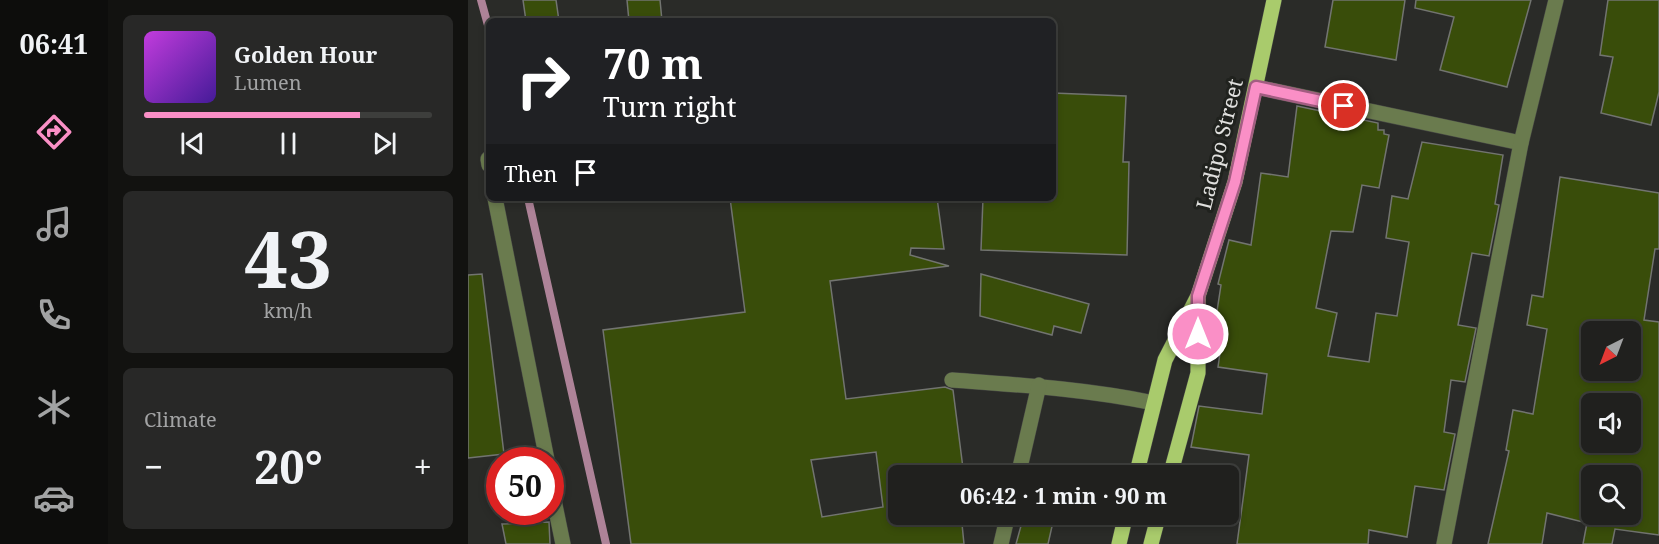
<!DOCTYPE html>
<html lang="en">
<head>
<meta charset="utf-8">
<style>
  body { margin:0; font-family:"Noto Serif",serif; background:#282827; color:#f1f3f6; height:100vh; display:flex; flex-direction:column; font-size:22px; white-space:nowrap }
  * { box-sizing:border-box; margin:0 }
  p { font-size:20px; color:#a2a3a4 }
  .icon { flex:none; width:33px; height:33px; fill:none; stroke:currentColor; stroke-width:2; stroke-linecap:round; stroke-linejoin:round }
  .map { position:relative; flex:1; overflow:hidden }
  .details { display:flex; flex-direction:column; gap:15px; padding:15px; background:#121210; width:360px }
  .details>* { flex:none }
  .top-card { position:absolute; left:18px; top:18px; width:570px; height:183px; border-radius:9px; box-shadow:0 3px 9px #0003,0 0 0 2px #3d3e3c; background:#202124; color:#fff; overflow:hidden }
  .needle { width:39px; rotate:222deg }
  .controls { position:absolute; left:1113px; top:321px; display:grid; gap:12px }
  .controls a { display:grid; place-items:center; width:60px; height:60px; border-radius:9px; background:#20201e; box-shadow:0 3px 9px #0003,0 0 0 2px #3d3e3c; font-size:30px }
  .speed { position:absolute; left:18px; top:447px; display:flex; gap:12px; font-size:30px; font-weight:700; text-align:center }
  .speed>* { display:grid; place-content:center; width:78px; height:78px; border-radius:50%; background:#20201e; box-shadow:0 3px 9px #0003,0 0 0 2px #3d3e3c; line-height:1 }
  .speed .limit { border:9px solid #d22; background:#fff; color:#111 }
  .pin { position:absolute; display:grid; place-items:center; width:51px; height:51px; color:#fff; margin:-26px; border:3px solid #fff; border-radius:50%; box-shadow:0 2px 6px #0007 }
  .me { position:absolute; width:66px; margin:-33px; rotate:0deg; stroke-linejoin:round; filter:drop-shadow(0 0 4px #0008) }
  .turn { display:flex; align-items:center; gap:21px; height:126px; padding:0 18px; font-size:27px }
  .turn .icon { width:78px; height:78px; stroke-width:2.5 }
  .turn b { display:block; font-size:42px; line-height:51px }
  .then { display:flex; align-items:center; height:57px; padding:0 18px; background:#0003; gap:12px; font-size:22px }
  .big { font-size:45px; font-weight:700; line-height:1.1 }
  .details .tile { flex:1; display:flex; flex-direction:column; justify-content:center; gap:9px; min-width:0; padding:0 21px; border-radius:9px; background:#282827 }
  .details .dial { align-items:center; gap:0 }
  .dial b { font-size:78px; line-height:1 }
  .song { display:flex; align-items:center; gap:18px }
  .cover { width:72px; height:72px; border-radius:9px; background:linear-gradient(135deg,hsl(290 70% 55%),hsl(260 70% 35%)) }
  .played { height:6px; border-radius:3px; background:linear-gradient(90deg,#fa8fc6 75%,#3d3e3c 75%) }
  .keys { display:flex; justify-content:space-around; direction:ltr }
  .heat { display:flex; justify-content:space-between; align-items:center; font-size:33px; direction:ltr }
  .trip { position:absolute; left:420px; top:465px; width:351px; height:60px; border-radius:9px; background:#20201e; box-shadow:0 3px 9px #0003,0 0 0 2px #3d3e3c; font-weight:700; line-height:60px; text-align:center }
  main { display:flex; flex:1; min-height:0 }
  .dock { display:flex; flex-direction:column; width:108px; justify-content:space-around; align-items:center; background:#0d0d0c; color:#a2a3a4 }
  .dock .icon { width:42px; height:42px }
  .dock .on { color:#fa8fc6 }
  .dock b { font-size:27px; color:#f1f3f6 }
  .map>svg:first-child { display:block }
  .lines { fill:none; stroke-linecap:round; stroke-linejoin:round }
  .stream { stroke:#ae8398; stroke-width:8 }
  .building { fill:#394d0a; stroke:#727470; stroke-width:1.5; fill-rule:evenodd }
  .minor-casing { stroke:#474845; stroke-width:16 }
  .major-casing { stroke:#474845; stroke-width:16 }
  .minor { stroke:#6a7b4e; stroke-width:15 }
  .major { stroke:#a9cb6c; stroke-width:15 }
  .route-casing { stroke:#a25d81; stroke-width:15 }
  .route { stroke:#fa8fc6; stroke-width:10 }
  .labels { text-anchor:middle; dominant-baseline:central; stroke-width:6; stroke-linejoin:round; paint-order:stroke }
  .street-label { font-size:21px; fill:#e0e0de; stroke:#20221e }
</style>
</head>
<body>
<main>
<nav class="dock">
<b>06:41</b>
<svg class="icon on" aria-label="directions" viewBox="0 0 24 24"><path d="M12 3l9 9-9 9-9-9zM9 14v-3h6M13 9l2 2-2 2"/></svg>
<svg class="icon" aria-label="music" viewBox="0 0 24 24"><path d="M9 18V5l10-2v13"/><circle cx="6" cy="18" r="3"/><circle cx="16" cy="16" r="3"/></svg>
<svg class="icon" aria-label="phone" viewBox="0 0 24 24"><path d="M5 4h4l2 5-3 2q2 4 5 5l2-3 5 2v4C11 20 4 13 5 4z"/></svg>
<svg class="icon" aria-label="climate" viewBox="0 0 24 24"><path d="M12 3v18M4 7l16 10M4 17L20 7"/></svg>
<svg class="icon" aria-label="car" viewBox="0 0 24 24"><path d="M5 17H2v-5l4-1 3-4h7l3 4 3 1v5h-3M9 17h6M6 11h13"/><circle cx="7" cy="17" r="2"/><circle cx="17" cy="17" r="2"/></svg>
</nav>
<section class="details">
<div class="tile">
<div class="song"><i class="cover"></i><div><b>Golden Hour</b><p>Lumen</p></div></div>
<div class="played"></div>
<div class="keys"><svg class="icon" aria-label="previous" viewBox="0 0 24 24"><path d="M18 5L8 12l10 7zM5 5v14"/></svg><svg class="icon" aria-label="pause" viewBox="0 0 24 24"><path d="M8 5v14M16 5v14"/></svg><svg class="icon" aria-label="next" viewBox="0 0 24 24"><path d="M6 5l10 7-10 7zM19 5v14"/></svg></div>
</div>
<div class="tile dial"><b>43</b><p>km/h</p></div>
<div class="tile"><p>Climate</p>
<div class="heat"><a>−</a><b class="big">20°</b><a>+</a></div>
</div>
</section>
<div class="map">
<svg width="1191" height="544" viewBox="0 0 1191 544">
  <rect width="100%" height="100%" fill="#2a2b28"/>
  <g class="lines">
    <g class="stream">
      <polyline points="13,0 21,29"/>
      <polyline points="60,198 138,544"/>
    </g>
  </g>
  <g class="building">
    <polygon points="55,0 88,0 91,21 58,21"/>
    <polygon points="159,0 192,0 194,21 161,21"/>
    <polygon points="865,0 937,0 928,60 857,47"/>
    <polygon points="948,0 1063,0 1039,87 972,70 986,17 947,8"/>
    <polygon points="1140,0 1191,0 1191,92 1183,125 1133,113 1145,57 1132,55"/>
    <polygon points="585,93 658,96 655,162 661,162 659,255 513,250 515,198 585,198"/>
    <polygon points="829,106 910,123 910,130 916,130 916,134 921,135 911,188 894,185 885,232 863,231 848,308 869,313 860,356 901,362 908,313 929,316 941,242 918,238 924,196 940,199 954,142 1035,155 1027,204 1031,205 1021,256 1004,253 990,325 1008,328 997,382 983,380 976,432 987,434 976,490 947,486 939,537 901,530 900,544 769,544 781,455 723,447 731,406 794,414 799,374 750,367 753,346 744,344 753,285 750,284 761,240 783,245 793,173 820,177"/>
    <path d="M1092 177 1191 193V249H1187L1176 320 1191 322V535L1147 529 1144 544H1115L1119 523 1079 513 1074 544H1020L1041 451 1038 450 1045 410 1065 414 1079 329 1059 325 1064 295 1075 297ZM1124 332H1162V370H1124ZM1124 404H1162V442H1124ZM1124 476H1162V514H1124Z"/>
    <path d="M262 198H469L476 249 443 248 442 255 481 266 362 281 378 399 477 387 485 390 496 476H430V514H493L496 544H163L135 330 277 312ZM408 452 415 507 354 517 343 460Z"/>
    <polygon points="14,274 36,454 0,458 0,275"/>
    <polygon points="513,274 621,304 613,333 586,326 584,335 512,316"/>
    <polygon points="556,515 585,522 580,544 548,544"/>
    <polygon points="81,522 82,544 38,544 34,524"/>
  </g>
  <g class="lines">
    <g class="minor-casing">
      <g id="minor">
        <polyline points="788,87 1053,143"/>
        <polyline points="20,159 21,165"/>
        <polyline points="27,198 79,460"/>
        <path d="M484 380C552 385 619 389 686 403"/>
        <polyline points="550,476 571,385"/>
        <polyline points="82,481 95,544"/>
        <polyline points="533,544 540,514"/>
        <polyline points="976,544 1053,143 1088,0"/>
      </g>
    </g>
    <g class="major-casing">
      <g id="major">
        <polyline points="668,476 697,360 730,296 767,182 806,0"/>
        <polyline points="702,476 730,373 730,299"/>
        <polyline points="651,544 658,514"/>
        <polyline points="683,544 691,514"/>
      </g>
    </g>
    <use href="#minor" class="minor"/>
    <use href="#major" class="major"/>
  </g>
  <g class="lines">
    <g class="route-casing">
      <polyline id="route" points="730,334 730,296 767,182 788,87 876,106"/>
    </g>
    <use href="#route" class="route"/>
  </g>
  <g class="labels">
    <g class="street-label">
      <text transform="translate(751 144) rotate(-76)">Ladipo Street</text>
    </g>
  </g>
</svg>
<div class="controls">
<a><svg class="needle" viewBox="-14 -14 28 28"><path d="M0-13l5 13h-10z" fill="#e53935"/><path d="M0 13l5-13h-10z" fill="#a2a3a4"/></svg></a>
<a><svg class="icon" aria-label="sound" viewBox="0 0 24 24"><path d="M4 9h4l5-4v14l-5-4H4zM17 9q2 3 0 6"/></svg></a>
<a><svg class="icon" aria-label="search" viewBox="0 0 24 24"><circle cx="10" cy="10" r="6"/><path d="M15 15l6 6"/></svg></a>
</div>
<div class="speed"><div class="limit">50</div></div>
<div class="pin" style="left:876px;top:106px;background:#d93025"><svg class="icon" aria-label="arrive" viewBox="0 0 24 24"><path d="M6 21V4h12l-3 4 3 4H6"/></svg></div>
<svg class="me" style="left:730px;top:334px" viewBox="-20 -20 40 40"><circle r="17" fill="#fa8fc6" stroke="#fff" stroke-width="3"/><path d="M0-11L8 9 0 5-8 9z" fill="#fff"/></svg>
<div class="trip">06:42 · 1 min · 90 m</div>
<div class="top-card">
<div class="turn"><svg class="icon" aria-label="right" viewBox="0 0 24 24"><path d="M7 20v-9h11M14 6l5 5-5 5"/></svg><div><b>70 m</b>Turn right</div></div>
<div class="then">Then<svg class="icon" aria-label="arrive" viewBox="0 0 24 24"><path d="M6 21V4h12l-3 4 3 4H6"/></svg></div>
</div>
</div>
</main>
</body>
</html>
